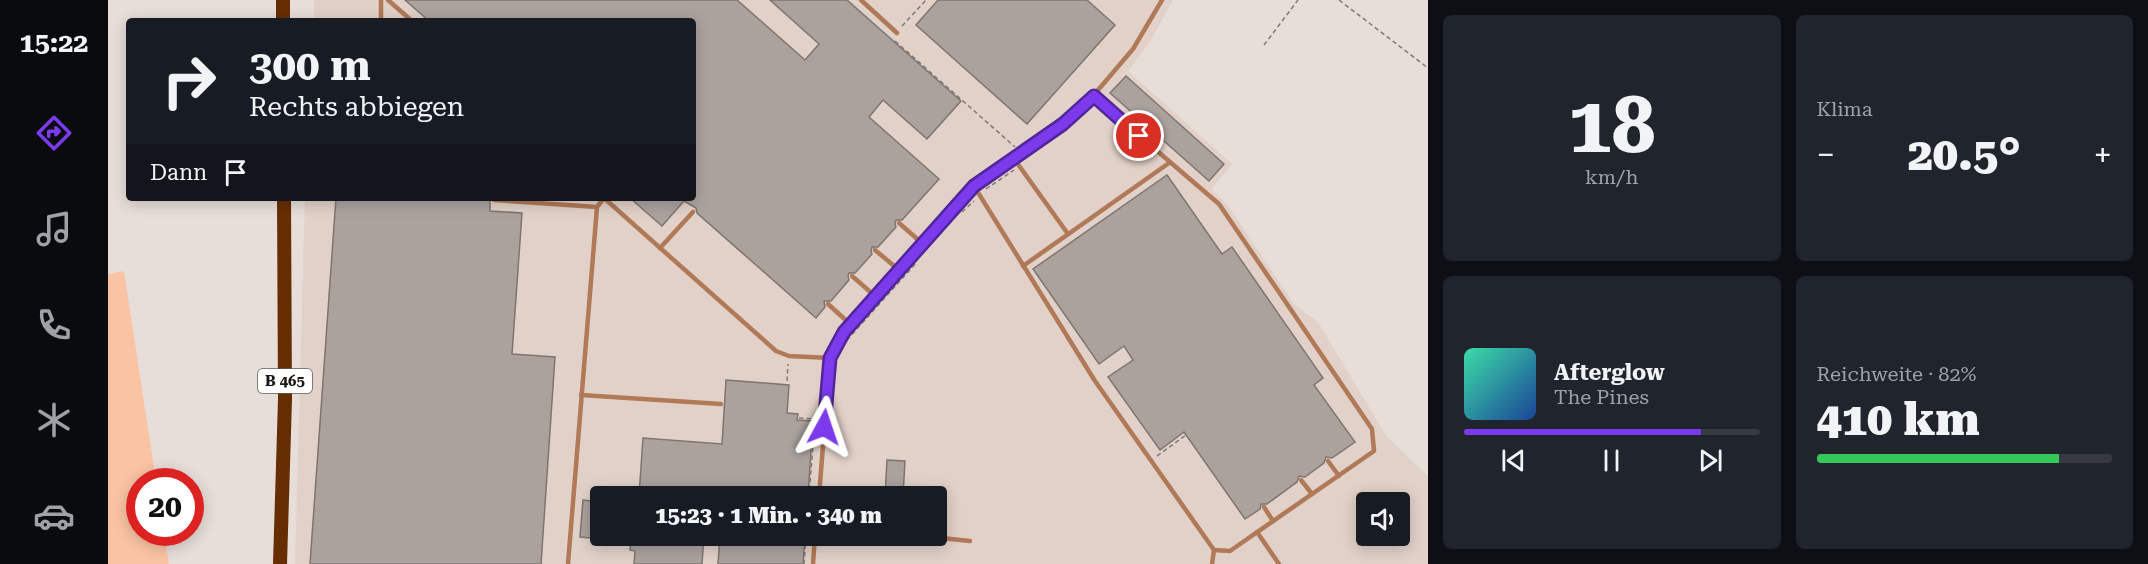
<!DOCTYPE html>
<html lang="de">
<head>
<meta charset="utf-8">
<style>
  body { margin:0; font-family:"Roboto Serif",serif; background:#20242c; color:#f1f3f6; height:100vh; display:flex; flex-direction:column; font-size:22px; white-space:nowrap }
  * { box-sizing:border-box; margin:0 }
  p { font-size:20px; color:#9ea1a6 }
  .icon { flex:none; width:33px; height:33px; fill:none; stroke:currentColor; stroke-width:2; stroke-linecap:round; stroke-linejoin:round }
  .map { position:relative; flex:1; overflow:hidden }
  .panel { display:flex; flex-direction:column; gap:15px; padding:15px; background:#0d0f14; width:720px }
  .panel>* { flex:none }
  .banner { position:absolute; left:18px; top:18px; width:570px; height:183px; border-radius:6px; box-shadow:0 3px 15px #0003; background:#171b24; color:#f1f3f6; overflow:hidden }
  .fabs { position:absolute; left:1248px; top:492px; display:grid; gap:12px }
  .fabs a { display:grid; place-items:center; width:54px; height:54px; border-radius:6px; background:#171b24; box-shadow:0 3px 15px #0003; font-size:30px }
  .speed { position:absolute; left:18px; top:468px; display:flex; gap:12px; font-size:30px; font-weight:700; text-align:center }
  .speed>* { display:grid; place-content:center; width:78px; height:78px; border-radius:50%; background:#171b24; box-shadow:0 3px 15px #0003; line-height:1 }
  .speed .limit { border:9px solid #d22; background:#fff; color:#111 }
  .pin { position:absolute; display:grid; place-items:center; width:51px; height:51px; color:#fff; margin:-26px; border:3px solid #fff; border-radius:50%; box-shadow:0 2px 6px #0007 }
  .me { position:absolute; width:66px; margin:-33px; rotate:5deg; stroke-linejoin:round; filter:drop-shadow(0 0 4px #0008) }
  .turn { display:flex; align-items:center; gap:21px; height:126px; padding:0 24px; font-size:27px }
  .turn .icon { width:78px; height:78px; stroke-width:2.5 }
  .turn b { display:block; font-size:42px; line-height:51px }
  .then { display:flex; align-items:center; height:57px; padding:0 24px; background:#0003; gap:12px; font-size:22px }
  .big { font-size:45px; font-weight:800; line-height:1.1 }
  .panel .card { flex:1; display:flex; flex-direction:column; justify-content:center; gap:9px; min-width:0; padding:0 21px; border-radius:9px; background:#20242c }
  .panel .dial { align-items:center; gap:0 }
  .dial b { font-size:78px; line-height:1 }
  .song { display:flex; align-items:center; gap:18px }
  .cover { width:72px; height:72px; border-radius:9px; background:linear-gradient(135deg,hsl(160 70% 55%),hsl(220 70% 35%)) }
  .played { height:6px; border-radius:3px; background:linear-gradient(90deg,#7c3aed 80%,#363941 80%) }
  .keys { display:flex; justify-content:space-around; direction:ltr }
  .heat { display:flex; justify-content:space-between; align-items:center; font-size:33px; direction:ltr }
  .charge { height:9px; border-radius:4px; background:linear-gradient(90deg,#34c759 82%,#363941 0) }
  .panel .tiles { flex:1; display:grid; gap:15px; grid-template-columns:repeat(2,1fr) }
  .trip { position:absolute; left:482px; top:486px; width:357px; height:60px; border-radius:6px; background:#171b24; box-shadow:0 3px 15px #0003; font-weight:800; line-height:60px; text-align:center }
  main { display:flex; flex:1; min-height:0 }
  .dock { display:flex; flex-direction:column; width:108px; justify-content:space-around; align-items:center; background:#090b0e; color:#9ea1a6 }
  .dock .icon { width:42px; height:42px }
  .dock .on { color:#7c3aed }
  .dock b { font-size:27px; color:#f1f3f6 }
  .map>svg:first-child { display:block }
  .built { fill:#e1d1c8; fill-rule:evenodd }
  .green { fill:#fac4a4 }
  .building { fill:#aba29e; stroke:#7d7571; stroke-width:1.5 }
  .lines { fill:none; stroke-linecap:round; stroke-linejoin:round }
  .path { stroke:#7f7975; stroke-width:1.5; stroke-dasharray:4.5 3; stroke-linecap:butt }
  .lane { stroke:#b07957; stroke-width:4.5 }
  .primary { stroke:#662e00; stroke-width:14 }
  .route-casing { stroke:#51269a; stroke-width:15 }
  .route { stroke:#7c3aed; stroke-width:10 }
  .labels { text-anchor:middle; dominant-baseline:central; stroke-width:4.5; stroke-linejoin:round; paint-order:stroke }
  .shield { fill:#fff; stroke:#5f5d5c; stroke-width:1.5 }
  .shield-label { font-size:15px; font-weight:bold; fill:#1b1816 }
</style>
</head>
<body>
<main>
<nav class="dock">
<b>15:22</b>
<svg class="icon on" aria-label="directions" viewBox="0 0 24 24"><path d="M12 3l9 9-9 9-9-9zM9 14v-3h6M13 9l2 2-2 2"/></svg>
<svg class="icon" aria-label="music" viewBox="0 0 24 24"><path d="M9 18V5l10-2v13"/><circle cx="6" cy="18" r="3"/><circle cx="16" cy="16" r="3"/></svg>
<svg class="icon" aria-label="phone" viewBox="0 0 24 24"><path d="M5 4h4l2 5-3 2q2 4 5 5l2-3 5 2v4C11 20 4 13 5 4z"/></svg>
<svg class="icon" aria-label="climate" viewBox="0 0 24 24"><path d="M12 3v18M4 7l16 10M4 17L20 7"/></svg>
<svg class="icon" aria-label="car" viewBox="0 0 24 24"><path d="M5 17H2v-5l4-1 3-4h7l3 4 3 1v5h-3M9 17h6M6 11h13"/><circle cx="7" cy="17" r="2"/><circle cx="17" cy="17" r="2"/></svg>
</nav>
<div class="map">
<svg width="1320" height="564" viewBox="0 0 1320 564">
  <rect width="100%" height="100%" fill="#e7ded9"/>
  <path class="built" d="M206 0H1065L1043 40 1020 71 1124 164 1104 189 1121 207 1186 304 1210 322 1279 437 1320 476V564H187L197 198H585V21H206ZM492 496H828V536H492ZM1258 502H1292V536H1258Z"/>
  <polygon class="green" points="16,271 48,481 32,482 32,532 56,533 61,564 0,564 0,274"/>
  <g class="building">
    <polygon points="297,0 629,0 697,60 711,44 662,0 739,0 853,101 819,139 775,100 761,117 831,179 794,220 788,220 787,223 788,227 770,247 764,247 763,250 764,254 747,273 741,273 740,276 741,280 723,301 716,301 717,307 708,318 589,213 588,208 576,201 554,226 522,198 585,198 585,21 321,21"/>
    <polygon points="830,0 979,0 1007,25 919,124 808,25"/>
    <polygon points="1018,76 1116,164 1101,181 1002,93"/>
    <polygon points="1059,175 1114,254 1124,247 1215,378 1206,385 1247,442 1224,458 1218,457 1216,463 1197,477 1191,476 1189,482 1159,504 1153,504 1152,509 1137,519 1076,432 1052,450 1000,377 1025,360 1016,346 991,364 925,269"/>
    <polygon points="228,198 382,198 382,211 414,213 404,354 447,357 433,564 202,564"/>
    <polygon points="618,380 681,385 679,413 690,414 689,420 705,421 700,496 531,496 535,438 614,444"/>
    <polygon points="779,460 797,461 795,496 777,496"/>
    <polygon points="475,500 492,502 492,539 472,537"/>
    <polygon points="523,536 596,536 594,564 526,564 527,551 522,550"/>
    <polygon points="612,536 697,536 695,564 610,564"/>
  </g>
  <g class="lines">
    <g class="path">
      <polyline points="1231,0 1320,68"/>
      <polyline points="794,26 818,0"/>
      <polyline points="787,41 907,147"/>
      <polyline points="1156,45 1190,0"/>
      <polyline points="878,189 906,170"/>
      <polyline points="854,212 866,201"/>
      <polyline points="739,340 809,262"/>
      <polyline points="679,381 680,364"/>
      <polyline points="691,418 707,419 701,496"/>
      <polyline points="1049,456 1078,435"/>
      <polyline points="696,564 698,536"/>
    </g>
    <g class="lane">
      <polyline points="280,0 304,21"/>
      <polyline points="753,0 789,33"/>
      <polyline points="273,21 273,0"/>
      <polyline points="985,96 1025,49 1054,0"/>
      <polyline points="907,160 960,234"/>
      <polyline points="496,198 668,351 681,356 722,358"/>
      <polyline points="386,200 489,207"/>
      <polyline points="791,223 815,244"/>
      <polyline points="552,248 585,212"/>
      <polyline points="767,250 791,270"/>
      <polyline points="915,266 1061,163"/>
      <polyline points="744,276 767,296"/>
      <polyline points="720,304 742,324"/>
      <polyline points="473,395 613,404"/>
      <polyline points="1220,461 1231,476"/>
      <polyline points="1193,480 1204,494"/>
      <polyline points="711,496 722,358 736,332 866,186 955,124 985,96 1111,204 1264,429 1266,451 1122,551 1106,550 987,381 866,186"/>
      <polyline points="1156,507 1165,521"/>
      <polyline points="1149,532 1171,564"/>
      <polyline points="815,536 862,541"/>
      <polyline points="460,564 489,207 496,198"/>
      <polyline points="705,564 707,536"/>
      <polyline points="1104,564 1106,550"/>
    </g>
    <g class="primary">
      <polyline points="175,0 175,21"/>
      <polyline points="172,564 177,399 176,198"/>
    </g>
  </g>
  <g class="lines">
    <g class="route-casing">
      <polyline id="route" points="716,427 722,358 736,332 866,186 955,124 986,96 1031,136"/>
    </g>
    <use href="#route" class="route"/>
  </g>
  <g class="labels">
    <rect class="shield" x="150" y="369" width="54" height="24" rx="4.5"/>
    <g class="shield-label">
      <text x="177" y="381">B 465</text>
    </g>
  </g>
</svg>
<div class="fabs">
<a><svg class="icon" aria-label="sound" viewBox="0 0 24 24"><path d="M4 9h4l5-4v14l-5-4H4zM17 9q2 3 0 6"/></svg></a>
</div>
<div class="speed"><div class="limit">20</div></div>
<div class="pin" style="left:1031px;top:136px;background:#d93025"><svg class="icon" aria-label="arrive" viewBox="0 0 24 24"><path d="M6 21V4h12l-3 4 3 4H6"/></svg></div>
<svg class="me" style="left:716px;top:427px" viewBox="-20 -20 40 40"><path d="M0-17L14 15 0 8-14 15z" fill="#7c3aed" stroke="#fff" stroke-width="4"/></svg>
<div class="trip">15:23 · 1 Min. · 340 m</div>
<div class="banner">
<div class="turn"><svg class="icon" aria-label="right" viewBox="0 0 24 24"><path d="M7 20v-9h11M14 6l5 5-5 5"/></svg><div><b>300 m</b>Rechts abbiegen</div></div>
<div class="then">Dann<svg class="icon" aria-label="arrive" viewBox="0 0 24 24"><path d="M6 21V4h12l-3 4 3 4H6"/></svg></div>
</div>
</div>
<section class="panel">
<div class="tiles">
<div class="card dial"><b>18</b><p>km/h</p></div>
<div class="card"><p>Klima</p>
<div class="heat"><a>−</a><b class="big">20.5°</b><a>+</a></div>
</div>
<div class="card">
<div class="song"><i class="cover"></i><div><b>Afterglow</b><p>The Pines</p></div></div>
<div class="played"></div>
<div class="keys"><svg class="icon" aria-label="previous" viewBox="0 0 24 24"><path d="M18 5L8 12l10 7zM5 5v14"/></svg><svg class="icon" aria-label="pause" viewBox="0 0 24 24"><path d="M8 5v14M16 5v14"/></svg><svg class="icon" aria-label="next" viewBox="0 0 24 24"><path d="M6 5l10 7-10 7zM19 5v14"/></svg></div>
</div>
<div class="card"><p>Reichweite · 82%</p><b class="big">410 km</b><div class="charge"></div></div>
</div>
</section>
</main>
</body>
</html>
